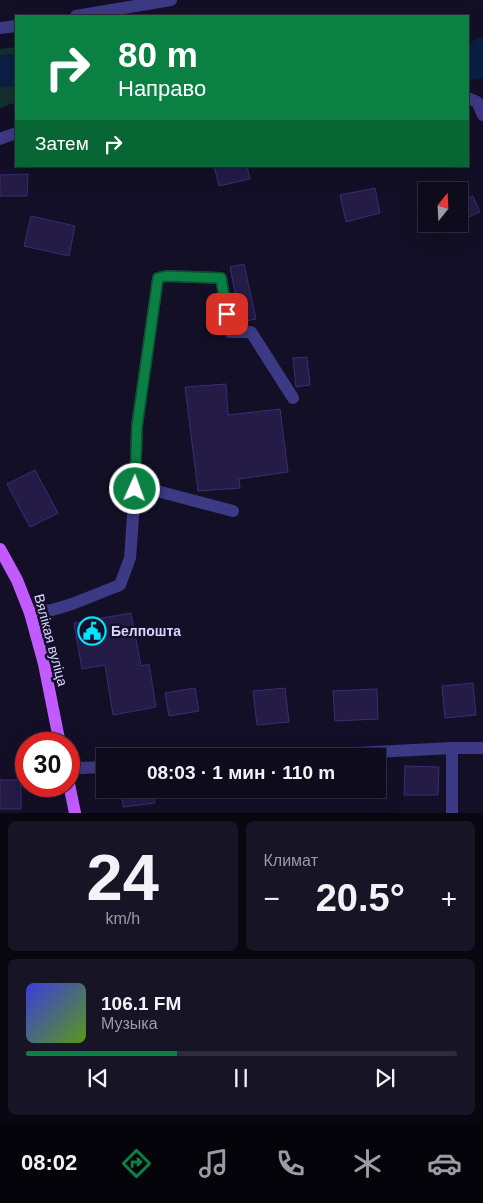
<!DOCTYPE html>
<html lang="ru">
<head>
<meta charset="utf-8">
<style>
  body { margin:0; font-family:Helvetica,sans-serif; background:#171425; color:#f1f3f6; height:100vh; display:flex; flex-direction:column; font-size:19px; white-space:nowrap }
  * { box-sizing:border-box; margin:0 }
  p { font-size:16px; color:#9b9ba3 }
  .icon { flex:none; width:28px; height:28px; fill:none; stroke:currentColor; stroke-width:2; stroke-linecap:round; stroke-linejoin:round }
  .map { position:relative; height:813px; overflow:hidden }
  .side { display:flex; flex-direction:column; gap:8px; padding:8px; background:#08060f; flex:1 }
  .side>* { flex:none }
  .top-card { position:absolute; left:15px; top:15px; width:454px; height:152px; border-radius:0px; box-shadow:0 5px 20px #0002,0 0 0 1px #2e2b3b; background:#0b8043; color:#fff; overflow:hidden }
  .needle { width:32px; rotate:18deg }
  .buttons { position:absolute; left:418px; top:182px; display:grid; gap:10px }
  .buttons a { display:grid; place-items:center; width:50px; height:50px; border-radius:0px; background:#0e0b1c; box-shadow:0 5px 20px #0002,0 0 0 1px #2e2b3b; font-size:25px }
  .speed { position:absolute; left:15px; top:732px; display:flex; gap:10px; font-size:25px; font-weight:700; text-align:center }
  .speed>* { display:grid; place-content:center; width:65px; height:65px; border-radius:50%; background:#0e0b1c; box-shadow:0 5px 20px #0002,0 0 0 1px #2e2b3b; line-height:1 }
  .speed .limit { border:8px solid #d22; background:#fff; color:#111 }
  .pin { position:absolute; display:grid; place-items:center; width:42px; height:42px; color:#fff; margin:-21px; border-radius:10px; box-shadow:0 2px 8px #0006 }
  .me { position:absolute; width:55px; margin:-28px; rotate:2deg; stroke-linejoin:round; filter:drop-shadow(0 0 4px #0008) }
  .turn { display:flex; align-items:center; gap:18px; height:105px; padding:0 20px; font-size:22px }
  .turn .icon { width:65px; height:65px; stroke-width:2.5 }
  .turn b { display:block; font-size:35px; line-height:42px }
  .then { display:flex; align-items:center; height:48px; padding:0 20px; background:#0003; gap:10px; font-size:19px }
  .big { font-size:38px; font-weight:700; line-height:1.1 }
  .side .card { flex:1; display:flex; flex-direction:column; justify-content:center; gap:8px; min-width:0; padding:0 18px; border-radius:8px; background:#171425 }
  .side .dial { align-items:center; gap:0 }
  .dial b { font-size:65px; line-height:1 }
  .song { display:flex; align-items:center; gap:15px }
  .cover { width:60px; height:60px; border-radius:8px; background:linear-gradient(135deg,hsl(240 70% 55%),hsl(90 70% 35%)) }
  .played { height:5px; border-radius:2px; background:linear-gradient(90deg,#0b8043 35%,#2e2b3b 35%) }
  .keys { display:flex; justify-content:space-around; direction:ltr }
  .heat { display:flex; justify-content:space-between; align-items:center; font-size:28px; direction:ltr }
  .side .tiles { flex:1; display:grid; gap:8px; grid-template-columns:1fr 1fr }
  .card:last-child { grid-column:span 2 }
  .trip { position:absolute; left:96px; top:748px; width:290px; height:50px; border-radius:0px; background:#0e0b1c; box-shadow:0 5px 20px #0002,0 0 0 1px #2e2b3b; font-weight:700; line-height:50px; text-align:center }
  .menu { display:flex; height:80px; justify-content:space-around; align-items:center; background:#06040b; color:#9b9ba3 }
  .menu .icon { width:35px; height:35px }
  .menu .selected { color:#0b8043 }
  .menu b { font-size:22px; color:#f1f3f6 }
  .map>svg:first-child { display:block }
  .green { fill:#12302f }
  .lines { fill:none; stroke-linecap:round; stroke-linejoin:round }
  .river { stroke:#0a1f44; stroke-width:32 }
  .building { fill:#241b47; stroke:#3b2d73 }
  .minor { stroke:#3d3a85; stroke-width:12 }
  .major { stroke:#c25bff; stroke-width:12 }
  .route-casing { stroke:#07532c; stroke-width:12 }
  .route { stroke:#0b8043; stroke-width:9 }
  .labels { text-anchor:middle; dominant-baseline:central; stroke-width:5; stroke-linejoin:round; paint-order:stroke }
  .poi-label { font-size:14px; font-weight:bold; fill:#d9d4ff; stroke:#130f26; text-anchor:start }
  .street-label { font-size:14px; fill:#d9d4ff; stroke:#130f26 }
</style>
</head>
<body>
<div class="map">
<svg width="483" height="813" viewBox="0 0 483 813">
  <rect width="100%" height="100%" fill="#130f26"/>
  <polygon class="green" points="16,47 16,102 0,108 0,49"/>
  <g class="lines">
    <g class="river">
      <polyline points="468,64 480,63 483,53"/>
      <polyline points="0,71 16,70"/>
    </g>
  </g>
  <g class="building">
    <polygon points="214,166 247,166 250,179 219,186"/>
    <polygon points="28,174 27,196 0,196 0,175"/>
    <polygon points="375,188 380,213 346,222 340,195"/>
    <polygon points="473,196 480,212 459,221 459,202"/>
    <polygon points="31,216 75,226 69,256 24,246"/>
    <polygon points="244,264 256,319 241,322 230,267"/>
    <polygon points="307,357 310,385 296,387 293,358"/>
    <polygon points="226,384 228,415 280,409 288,472 239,479 240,488 198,491 185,387"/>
    <polygon points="35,470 58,513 30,527 7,484"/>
    <polygon points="131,613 141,666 149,664 156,707 113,715 105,665 82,669 74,623"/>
    <polygon points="473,683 476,715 445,718 442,686"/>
    <polygon points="195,688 199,711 169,716 165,693"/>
    <polygon points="285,688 289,722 257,725 253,691"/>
    <polygon points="377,689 378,719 335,721 333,691"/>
    <polygon points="405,766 439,767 438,795 404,795"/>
    <rect x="0" y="780" width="21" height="29"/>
    <polygon points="121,789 153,789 155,803 123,807"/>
  </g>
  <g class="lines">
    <g class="minor">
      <polyline points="76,16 171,0"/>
      <polyline points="0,28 16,26"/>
      <polyline points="468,98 477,102 483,115"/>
      <polyline points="0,139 16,133"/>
      <polyline points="135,489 157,491 233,511"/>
      <polyline points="30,613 52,610 72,604 120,585 130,558 135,489 137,426 158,278 166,276 221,278 230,332 251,332 293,398"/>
      <polyline points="299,756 452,748 483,748"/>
      <polyline points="69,771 80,768 105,767"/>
      <polyline points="452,813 452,748"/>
    </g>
    <g class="major">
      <polyline points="0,549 17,580 30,613 44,664 60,744"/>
      <polyline points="69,784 75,813"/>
    </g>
  </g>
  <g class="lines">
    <g class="route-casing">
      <polyline id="route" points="135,489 137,426 158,278 166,276 221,278 227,314"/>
    </g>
    <use href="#route" class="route"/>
  </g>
  <defs>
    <g id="civic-ring" transform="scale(1.4375)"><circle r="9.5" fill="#130f26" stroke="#00e5ff" stroke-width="1.5"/><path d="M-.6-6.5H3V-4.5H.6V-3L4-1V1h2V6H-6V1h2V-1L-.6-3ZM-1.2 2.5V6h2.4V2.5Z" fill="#00e5ff"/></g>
  </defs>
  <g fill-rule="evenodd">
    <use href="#civic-ring" x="92" y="631"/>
  </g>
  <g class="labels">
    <g class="poi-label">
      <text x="111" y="631">Белпошта</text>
    </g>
    <g class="street-label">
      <text transform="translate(51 640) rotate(75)">Вялікая вуліца</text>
    </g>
  </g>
</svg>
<div class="buttons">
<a><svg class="needle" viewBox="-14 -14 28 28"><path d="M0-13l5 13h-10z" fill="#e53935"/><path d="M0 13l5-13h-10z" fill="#9b9ba3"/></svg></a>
</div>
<div class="speed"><div class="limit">30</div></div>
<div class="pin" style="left:227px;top:314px;background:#d93025"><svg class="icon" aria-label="arrive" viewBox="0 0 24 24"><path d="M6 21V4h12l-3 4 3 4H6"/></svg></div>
<svg class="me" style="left:135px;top:489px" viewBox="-20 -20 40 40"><circle r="17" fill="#0b8043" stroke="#fff" stroke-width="3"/><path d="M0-11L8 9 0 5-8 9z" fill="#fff"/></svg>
<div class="trip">08:03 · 1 мин · 110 m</div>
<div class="top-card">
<div class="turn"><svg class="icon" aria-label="right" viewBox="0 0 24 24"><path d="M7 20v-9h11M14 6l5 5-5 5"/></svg><div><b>80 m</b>Направо</div></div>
<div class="then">Затем<svg class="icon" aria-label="right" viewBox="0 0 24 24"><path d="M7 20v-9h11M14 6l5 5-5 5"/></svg></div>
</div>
</div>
<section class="side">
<div class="tiles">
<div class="card dial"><b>24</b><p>km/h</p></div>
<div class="card"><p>Климат</p>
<div class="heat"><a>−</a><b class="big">20.5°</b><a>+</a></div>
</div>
<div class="card">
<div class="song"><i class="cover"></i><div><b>106.1 FM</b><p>Музыка</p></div></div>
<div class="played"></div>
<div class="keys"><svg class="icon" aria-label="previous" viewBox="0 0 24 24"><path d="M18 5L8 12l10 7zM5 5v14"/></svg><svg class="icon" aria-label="pause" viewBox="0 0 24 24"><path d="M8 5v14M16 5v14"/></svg><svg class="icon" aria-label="next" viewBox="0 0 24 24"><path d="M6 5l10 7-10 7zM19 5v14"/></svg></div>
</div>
</div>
</section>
<nav class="menu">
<b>08:02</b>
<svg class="icon selected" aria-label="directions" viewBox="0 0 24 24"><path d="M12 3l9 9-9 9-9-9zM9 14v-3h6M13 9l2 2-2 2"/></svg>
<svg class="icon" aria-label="music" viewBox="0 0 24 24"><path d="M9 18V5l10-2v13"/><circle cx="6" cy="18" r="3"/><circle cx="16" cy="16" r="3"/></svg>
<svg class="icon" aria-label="phone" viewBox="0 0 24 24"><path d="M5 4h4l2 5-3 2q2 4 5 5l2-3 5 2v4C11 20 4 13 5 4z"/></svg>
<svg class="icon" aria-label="climate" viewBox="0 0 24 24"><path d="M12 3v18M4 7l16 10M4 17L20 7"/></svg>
<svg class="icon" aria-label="car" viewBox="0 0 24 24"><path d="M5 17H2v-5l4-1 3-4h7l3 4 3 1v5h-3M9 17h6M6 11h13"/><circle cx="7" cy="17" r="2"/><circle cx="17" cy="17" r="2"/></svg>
</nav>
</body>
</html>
